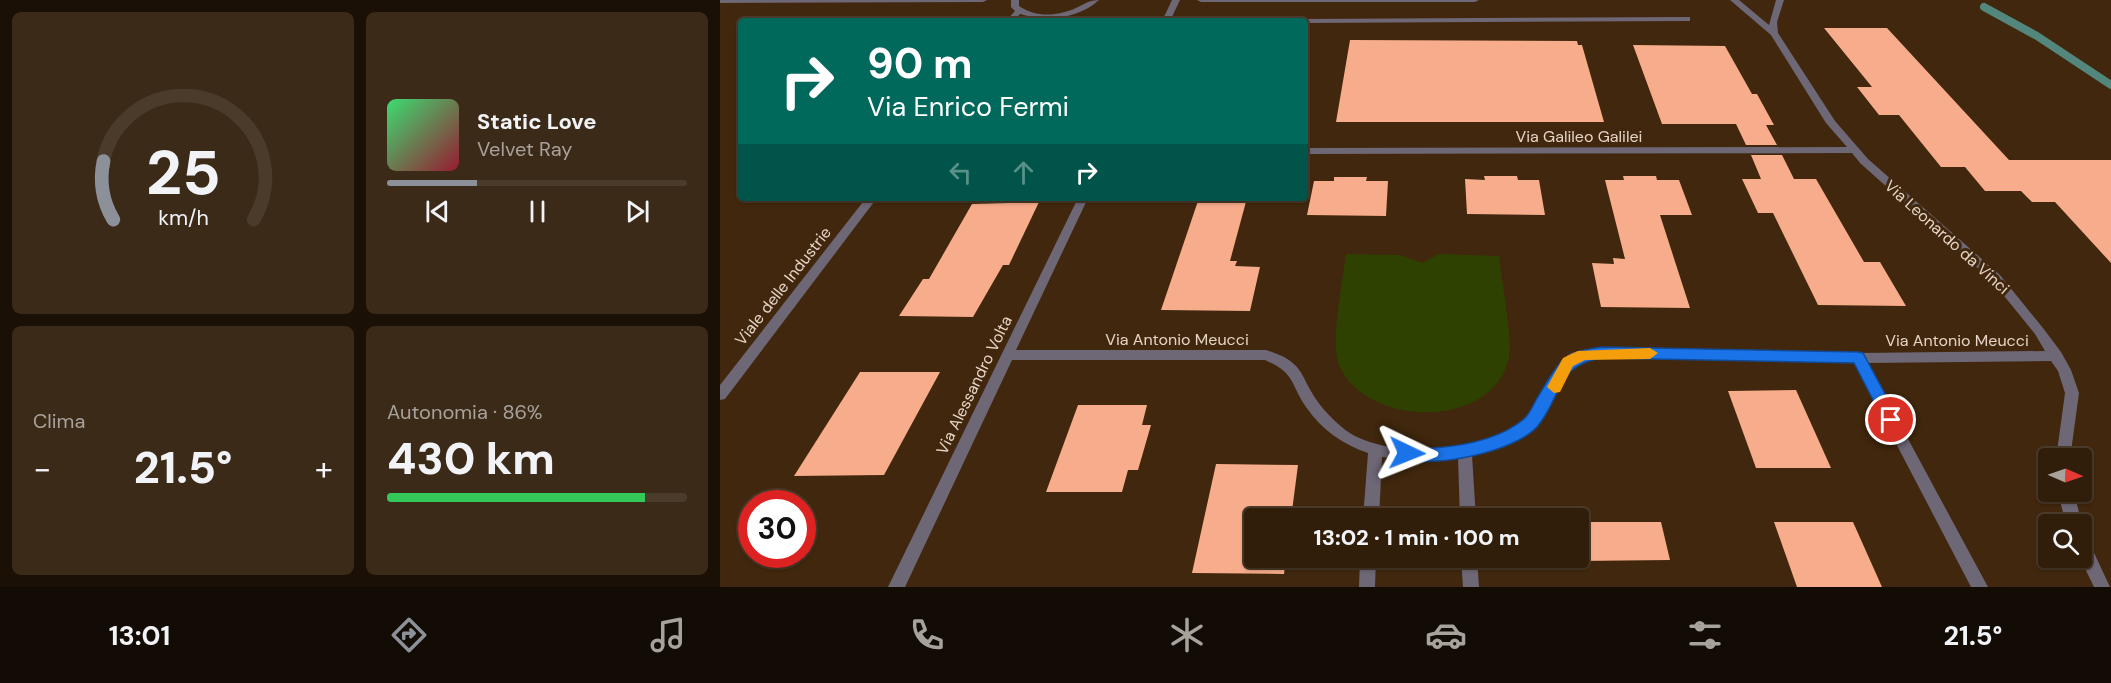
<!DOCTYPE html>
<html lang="it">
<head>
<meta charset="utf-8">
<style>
  body { margin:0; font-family:"DM Sans",sans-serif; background:#3c2a18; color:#f1f3f6; height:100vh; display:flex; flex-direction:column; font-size:22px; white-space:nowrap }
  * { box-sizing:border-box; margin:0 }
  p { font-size:20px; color:#a8a29c }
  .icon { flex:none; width:33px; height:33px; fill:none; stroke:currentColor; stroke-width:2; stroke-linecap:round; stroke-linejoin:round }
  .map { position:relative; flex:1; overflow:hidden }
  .details { display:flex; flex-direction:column; gap:12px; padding:12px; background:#1a1006; width:720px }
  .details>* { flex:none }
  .top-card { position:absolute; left:18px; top:18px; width:570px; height:183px; border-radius:6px; box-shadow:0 2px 4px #0004,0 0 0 2px #4b3b2b; background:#00695c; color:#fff; overflow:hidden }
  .needle { width:39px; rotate:92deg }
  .tools { position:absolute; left:1318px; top:448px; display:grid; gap:12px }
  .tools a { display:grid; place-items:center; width:54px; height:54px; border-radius:6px; background:#301d0a; box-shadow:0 2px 4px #0004,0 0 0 2px #4b3b2b; font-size:30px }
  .speed { position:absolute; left:18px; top:490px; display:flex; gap:12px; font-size:30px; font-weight:700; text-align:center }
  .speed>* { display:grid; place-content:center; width:78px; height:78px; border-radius:50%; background:#301d0a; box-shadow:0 2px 4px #0004,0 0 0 2px #4b3b2b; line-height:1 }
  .speed .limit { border:9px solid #d22; background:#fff; color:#111 }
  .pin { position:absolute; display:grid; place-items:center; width:51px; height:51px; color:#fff; margin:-26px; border:3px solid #fff; border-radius:50%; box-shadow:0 2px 6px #0007 }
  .me { position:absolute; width:66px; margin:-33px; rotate:92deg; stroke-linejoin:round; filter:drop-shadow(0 0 4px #0008) }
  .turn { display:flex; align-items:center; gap:21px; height:126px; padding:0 30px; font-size:27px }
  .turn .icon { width:78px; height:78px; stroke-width:2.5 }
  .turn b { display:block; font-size:42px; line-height:51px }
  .lanes { display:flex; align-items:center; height:57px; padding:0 30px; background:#0003; justify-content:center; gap:30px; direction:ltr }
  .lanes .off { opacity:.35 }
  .big { font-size:45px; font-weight:800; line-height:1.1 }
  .details .card { flex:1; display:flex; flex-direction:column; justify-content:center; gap:9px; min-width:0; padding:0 21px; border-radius:9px; background:#3c2a18 }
  .details .dial { align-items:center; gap:0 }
  .dial svg { height:156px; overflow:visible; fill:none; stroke:#4b3b2b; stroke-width:7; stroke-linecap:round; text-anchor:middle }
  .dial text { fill:#f1f3f6; stroke:none }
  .song { display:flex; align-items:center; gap:18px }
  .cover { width:72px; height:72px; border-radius:9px; background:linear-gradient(135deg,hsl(140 70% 55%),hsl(350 70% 35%)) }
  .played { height:6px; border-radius:3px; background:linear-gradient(90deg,#8c9099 30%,#4b3b2b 30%) }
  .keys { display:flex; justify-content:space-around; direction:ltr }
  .heat { display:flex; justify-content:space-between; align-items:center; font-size:33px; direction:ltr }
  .charge { height:9px; border-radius:4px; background:linear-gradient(90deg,#34c759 86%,#4b3b2b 0) }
  .details .tiles { flex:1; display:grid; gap:12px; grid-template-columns:repeat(2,1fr) }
  .trip { position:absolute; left:524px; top:508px; width:345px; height:60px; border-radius:6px; background:#301d0a; box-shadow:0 2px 4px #0004,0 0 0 2px #4b3b2b; font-weight:800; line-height:60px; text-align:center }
  .tabs { display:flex; height:96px; justify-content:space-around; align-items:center; background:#130c04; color:#a8a29c }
  .tabs .icon { width:42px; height:42px }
  .tabs .current { color:#8c9099 }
  .tabs b { font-size:27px; color:#f1f3f6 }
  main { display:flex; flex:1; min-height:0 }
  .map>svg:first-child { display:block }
  .green { fill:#2f4101 }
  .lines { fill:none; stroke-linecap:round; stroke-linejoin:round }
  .stream { stroke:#53877d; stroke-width:8 }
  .building { fill:#f7ac8b }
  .minor { fill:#6e6776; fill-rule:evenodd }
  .route { fill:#1a73e8; stroke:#114b97; stroke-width:1.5 }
  .slow { fill:#f59e0b }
  .labels { text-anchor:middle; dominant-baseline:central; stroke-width:6; stroke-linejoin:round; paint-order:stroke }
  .street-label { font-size:16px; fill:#e5d4c6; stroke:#40270d }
</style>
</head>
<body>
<main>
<section class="details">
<div class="tiles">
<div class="card dial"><svg viewBox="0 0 100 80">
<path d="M14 69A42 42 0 1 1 86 69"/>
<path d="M14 69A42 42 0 0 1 9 39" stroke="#8c9099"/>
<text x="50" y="56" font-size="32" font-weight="700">25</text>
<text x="50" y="72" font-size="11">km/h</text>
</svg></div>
<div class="card">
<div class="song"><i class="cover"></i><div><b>Static Love</b><p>Velvet Ray</p></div></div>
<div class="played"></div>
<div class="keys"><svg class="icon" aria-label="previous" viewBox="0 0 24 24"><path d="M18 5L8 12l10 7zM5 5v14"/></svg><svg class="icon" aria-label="pause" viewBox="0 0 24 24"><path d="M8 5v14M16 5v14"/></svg><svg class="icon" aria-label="next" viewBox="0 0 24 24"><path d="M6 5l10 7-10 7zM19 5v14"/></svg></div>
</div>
<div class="card"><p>Clima</p>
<div class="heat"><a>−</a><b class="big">21.5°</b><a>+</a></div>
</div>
<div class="card"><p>Autonomia · 86%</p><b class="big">430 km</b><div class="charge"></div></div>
</div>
</section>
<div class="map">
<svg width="1391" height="587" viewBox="0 0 1391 587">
  <rect width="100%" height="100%" fill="#40270d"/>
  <path class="green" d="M626 254 680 255 702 263 719 254 779 256C781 278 793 339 789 357 775 429 649 429 620 367 609 346 623 280 626 254Z"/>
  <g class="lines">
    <polyline class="stream" points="1264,7 1317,36 1391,85"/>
  </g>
  <g class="building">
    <polygon points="1104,28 1167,28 1289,160 1391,160 1391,263 1335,202 1312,202 1301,191 1265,191 1245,167 1221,167 1179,115 1159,115 1137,87 1152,87"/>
    <polygon points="630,40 857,41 858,45 862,45 884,122 616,122"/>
    <polygon points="913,45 1005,46 1032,94 1037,94 1054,125 1046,125 1057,145 1026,145 1016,124 942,124"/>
    <polygon points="1031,155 1062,155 1074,179 1096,179 1144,262 1160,262 1186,306 1098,305 1053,213 1038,213 1022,179 1041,179"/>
    <polygon points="764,176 797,176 798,180 819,180 825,215 747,214 745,179 765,180"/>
    <polygon points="903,176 936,176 937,180 959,180 972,215 940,215 970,308 881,307 872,263 894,264 893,258 905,259 885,180 904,180"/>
    <polygon points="614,177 647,177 646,181 668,181 666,216 587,215 594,181 614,181"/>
    <polygon points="479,198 527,198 510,261 517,261 515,266 540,267 530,311 441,310"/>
    <polygon points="319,202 289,265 283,265 253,317 179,316 203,279 209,279 252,204"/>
    <polygon points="140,372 220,372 164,475 74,476"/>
    <polygon points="1076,390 1111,468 1036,468 1008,391"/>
    <polygon points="358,405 427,405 422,425 431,425 418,470 408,470 402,492 326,492"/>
    <polygon points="496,464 578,465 571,519 534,519 534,558 566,558 564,574 472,573"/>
    <polygon points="858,522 941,522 950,560 858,561"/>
    <polygon points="1054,522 1133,522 1162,587 1077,587"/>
  </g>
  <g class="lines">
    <g class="minor">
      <polygon points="0,0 267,0 263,2 0,3"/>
      <path d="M291 0H299V6C316 18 338 16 356 8 365 4 369 0 379 0 358 19 326 22 300 14L294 21H286L295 11 291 7Z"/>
      <polygon points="452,0 460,0 450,21 442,21"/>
      <polygon points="477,0 759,0 755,2 481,2"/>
      <path d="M1010 0H1019L1049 25 1056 0H1064L1057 22 1058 33 1115 121 1148 159 1280 275 1323 328 1341 352 1351 370 1359 393 1350 459H1336L1345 393 1338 371 1331 361 1147 363 1268 587H1251L1134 363 883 358C875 359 867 358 860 361 839 369 833 410 816 426 799 442 774 449 752 455L756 519H740L738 458 697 461 662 457 659 519H643L648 453C622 444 602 430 586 407 569 382 576 374 545 360H292L185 587H168L358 198H368L296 350H546C588 363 578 377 601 406 610 417 622 429 635 436 673 455 729 452 769 438 799 428 813 413 827 385 832 376 836 365 844 358 854 349 870 349 883 348L1138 353 1325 351 1315 334 1272 281 1140 163 1132 153 585 154V148L1127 147 1106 123 1051 35Z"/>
      <polygon points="970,17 970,21 967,21 585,23 585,21 581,21 585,19"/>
      <polygon points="146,198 157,198 5,399 0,400 0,385"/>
      <polygon points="1338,492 1354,492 1362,525 1346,525"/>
      <polygon points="1362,538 1368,540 1390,587 1374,587 1360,558 1362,558"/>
      <polygon points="640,558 656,558 655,587 639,587"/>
      <polygon points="741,558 757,558 759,587 743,587"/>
    </g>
  </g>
  <path class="route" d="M883 347 1138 352 1143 353 1179 420 1171 427 1166 425 1134 363 883 358C835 364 843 396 817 427 794 452 712 469 681 458L679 453 681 448C691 445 702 449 713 448 743 446 780 439 804 419 809 415 813 406 816 400 838 365 839 352 883 347Z"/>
  <polygon class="slow" points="930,348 938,353 930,359 865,360 853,366 840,392 834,393 827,387 843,358 858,351"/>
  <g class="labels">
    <g class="street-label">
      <text x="859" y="136">Via Galileo Galilei</text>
      <text transform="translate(1227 237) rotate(42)">Via Leonardo da Vinci</text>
      <text transform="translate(63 286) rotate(-52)">Viale delle Industrie</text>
      <text x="457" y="339">Via Antonio Meucci</text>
      <text x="1237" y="340">Via Antonio Meucci</text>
      <text transform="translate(254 385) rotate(-64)">Via Alessandro Volta</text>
    </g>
  </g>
</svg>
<div class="tools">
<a><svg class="needle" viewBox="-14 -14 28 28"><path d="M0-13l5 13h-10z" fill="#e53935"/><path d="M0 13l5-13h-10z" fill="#a8a29c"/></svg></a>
<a><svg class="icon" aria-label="search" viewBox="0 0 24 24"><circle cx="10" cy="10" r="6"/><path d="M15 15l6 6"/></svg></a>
</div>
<div class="speed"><div class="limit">30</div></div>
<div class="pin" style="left:1171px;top:420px;background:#d93025"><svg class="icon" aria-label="arrive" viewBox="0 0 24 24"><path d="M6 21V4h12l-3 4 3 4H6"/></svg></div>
<svg class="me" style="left:687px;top:453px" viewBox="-20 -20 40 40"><path d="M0-17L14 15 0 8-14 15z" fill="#1a73e8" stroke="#fff" stroke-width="4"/></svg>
<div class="trip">13:02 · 1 min · 100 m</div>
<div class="top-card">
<div class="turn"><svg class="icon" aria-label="right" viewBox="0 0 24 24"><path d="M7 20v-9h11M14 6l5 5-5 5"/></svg><div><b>90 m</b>Via Enrico Fermi</div></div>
<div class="lanes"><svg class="icon off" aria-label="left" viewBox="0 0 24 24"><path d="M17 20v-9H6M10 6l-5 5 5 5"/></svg><svg class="icon off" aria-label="ahead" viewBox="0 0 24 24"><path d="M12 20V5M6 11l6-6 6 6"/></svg><svg class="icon" aria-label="right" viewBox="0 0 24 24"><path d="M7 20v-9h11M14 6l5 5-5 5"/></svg></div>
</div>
</div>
</main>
<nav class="tabs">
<b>13:01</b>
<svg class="icon current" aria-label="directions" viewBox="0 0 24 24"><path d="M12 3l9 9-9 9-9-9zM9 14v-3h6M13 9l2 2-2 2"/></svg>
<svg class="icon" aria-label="music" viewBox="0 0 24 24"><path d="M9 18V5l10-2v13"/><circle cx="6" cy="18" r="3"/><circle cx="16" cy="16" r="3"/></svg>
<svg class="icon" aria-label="phone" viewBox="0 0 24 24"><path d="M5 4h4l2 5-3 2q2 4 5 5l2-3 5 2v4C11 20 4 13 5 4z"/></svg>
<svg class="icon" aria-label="climate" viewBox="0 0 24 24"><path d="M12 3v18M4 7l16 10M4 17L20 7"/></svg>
<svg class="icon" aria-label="car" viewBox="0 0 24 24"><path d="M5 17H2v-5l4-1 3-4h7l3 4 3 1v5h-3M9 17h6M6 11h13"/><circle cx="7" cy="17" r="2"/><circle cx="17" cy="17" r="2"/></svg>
<svg class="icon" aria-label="filters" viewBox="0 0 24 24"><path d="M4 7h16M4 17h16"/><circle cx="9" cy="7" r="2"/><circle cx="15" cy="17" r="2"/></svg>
<b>21.5°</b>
</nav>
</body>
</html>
